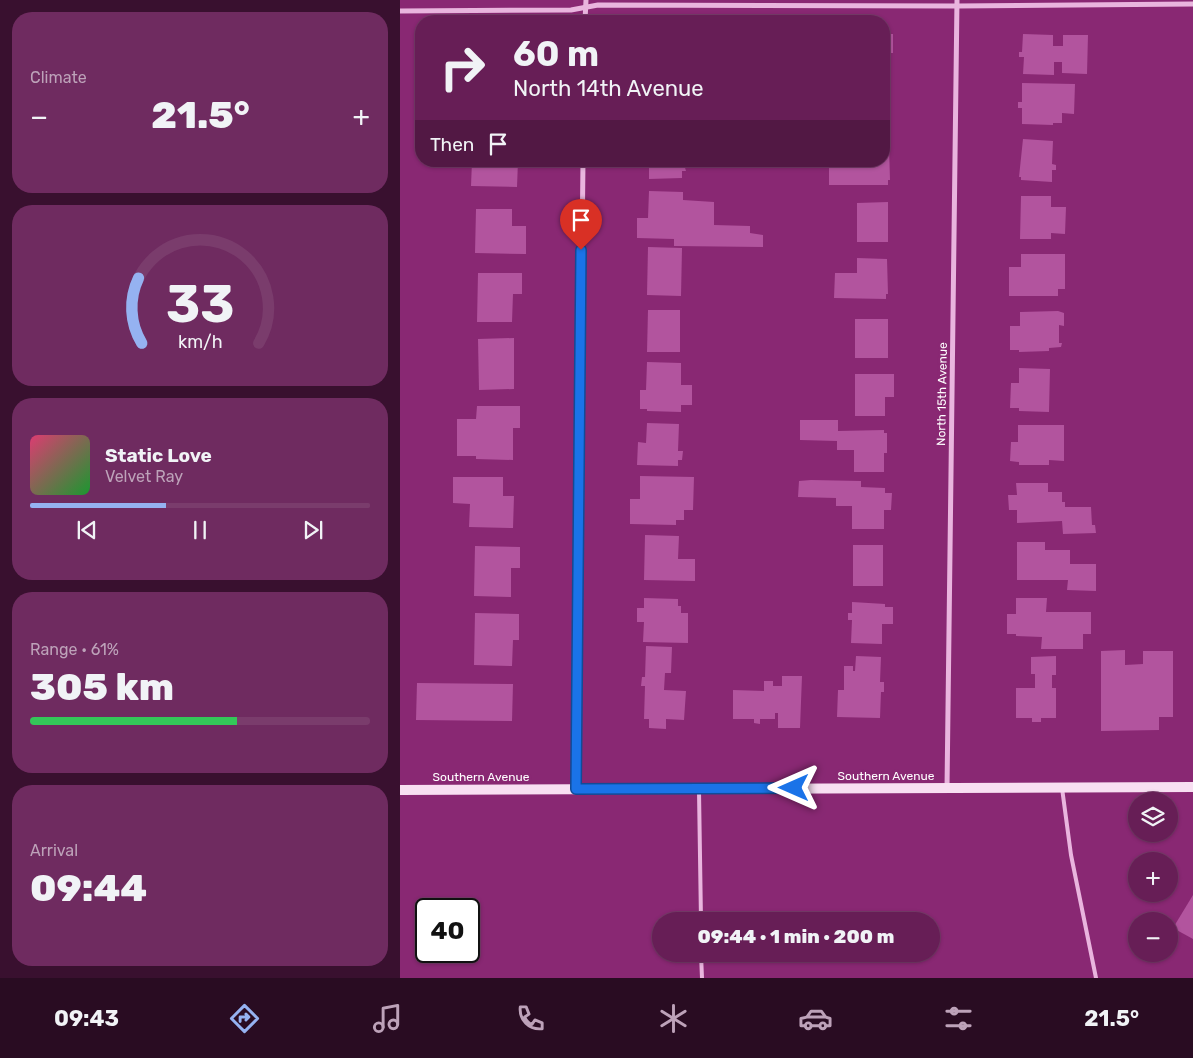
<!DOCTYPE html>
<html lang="en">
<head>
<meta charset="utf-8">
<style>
  body { margin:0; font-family:Rubik,sans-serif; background:#6f2b60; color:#f1f3f6; height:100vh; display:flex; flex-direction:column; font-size:19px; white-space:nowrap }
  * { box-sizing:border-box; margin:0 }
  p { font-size:16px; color:#bda2b9 }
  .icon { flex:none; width:28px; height:28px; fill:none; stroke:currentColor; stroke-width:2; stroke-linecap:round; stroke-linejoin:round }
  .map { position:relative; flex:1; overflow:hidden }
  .panel { display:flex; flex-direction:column; gap:12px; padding:12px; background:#39102f; width:400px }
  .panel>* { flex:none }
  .guide { position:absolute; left:15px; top:15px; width:475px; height:152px; border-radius:20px; box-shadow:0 1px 4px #0004,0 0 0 1px #7a3c6c; background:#671e56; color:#f1f3f6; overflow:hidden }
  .fabs { position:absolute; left:728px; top:792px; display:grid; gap:10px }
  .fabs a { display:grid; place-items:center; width:50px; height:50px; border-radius:50%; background:#671e56; box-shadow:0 1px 4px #0004,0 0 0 1px #7a3c6c; font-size:25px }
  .speed { position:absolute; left:15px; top:898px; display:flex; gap:10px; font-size:25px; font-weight:700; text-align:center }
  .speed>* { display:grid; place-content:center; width:65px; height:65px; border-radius:50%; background:#671e56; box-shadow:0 1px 4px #0004,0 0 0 1px #7a3c6c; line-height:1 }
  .speed .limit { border:2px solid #111; border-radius:8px; background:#fff; color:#111 }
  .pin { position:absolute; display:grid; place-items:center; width:42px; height:42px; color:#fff; margin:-51px -21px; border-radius:50% 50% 50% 0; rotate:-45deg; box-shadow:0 0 5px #0007 }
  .pin .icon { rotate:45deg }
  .me { position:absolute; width:55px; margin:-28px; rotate:270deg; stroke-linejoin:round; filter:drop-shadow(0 0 4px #0008) }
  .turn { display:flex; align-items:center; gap:18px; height:105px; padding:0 15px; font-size:22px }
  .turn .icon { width:65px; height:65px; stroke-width:2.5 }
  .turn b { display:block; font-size:35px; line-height:42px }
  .then { display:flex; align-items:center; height:48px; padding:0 15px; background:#0003; gap:10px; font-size:19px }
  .big { font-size:38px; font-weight:800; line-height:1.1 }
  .panel .card { flex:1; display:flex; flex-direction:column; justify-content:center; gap:8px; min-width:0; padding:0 18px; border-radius:20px; background:#6f2b60 }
  .panel .dial { align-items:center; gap:0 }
  .dial svg { height:130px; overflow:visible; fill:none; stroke:#7a3c6c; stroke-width:7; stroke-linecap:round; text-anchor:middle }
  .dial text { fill:#f1f3f6; stroke:none }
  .song { display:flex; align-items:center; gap:15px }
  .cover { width:60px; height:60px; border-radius:8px; background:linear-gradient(135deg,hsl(340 70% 55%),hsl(130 70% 35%)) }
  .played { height:5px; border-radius:2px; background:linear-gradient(90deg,#95b2f1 40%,#7a3c6c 40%) }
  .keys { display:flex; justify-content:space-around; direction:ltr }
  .heat { display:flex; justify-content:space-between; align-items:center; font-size:28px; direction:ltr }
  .charge { height:8px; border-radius:4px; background:linear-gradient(90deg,#34c759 61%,#7a3c6c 0) }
  .trip { position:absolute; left:252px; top:912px; width:288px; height:50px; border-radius:25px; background:#671e56; box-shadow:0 1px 4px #0004,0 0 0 1px #7a3c6c; font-weight:800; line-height:50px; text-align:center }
  .menu { display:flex; height:80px; justify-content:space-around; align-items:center; background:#290c22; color:#bda2b9 }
  .menu .icon { width:35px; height:35px }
  .menu .on { color:#95b2f1 }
  .menu b { font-size:22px; color:#f1f3f6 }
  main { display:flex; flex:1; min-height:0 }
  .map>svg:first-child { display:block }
  .building { fill:#b2549e }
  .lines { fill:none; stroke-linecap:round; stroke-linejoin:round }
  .lane { stroke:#e9b5de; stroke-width:4 }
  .street { stroke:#e9b5de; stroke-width:5 }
  .secondary { stroke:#f8dff2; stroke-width:10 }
  .route-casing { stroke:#114b97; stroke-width:12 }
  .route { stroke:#1a73e8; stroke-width:9 }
  .labels { text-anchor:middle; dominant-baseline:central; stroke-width:5; stroke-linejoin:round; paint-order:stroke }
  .street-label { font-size:12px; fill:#fff; stroke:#892873 }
</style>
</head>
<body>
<main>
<section class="panel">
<div class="card"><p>Climate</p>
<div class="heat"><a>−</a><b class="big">21.5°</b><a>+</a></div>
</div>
<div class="card dial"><svg viewBox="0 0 100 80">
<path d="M14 69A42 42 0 1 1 86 69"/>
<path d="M14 69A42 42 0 0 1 12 29" stroke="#95b2f1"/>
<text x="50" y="56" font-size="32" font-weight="700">33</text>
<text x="50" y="72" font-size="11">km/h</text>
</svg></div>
<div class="card">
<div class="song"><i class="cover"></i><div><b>Static Love</b><p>Velvet Ray</p></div></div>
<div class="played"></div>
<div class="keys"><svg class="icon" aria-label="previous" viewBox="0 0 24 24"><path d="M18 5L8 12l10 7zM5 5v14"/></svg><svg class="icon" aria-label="pause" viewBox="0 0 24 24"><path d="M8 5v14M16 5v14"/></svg><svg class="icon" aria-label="next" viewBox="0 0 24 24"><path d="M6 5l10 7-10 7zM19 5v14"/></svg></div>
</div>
<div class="card"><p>Range · 61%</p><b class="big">305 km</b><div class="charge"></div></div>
<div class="card"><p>Arrival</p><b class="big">09:44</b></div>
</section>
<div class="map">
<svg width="793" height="978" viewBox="0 0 793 978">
  <rect width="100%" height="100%" fill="#892873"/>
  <g class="building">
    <polygon points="484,31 490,31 490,34 493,34 493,53 490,53 490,71 484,71"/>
    <polygon points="623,34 653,35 653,46 663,46 663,35 688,35 687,74 662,73 662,62 654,62 654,75 623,74 624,57 619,57 619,52 622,52"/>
    <polygon points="622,83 675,84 674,114 662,113 662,123 653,123 653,125 622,124 622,108 618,108 618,102 622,102"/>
    <polygon points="484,89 490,89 491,129 484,129"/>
    <polygon points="623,139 653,141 652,164 656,165 656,170 652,170 652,182 621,180 621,177 619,177"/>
    <polygon points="484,146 489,146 490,180 488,180 488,185 429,185 429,163 440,163 440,161 484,161"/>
    <polygon points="72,161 118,161 117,187 71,186"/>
    <polygon points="249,161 283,161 286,171 282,171 282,178 249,179"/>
    <polygon points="249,191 283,192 283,200 314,202 314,225 350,226 350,233 363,235 363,247 274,246 274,239 237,238 237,218 248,218"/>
    <polygon points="621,196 651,196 651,207 666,207 665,234 651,233 651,239 620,239"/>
    <polygon points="488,202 488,242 457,242 457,203"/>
    <polygon points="76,209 112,209 112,226 126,226 126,254 75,253"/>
    <polygon points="248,247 282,248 281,296 247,295"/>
    <polygon points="621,254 665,254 665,289 658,289 658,296 609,296 609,267 621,267"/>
    <polygon points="457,258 487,259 488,294 486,294 486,299 434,298 435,273 457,273"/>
    <polygon points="78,273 122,273 122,294 113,294 112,322 77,322"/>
    <polygon points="248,310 280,310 280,352 247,352"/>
    <polygon points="658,311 664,313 664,326 659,325 659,343 662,343 661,347 649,348 649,351 619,352 619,350 610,350 610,326 620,326 620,312"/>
    <rect x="455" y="319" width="33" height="39"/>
    <polygon points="114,338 114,389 79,390 78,339"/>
    <polygon points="247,362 281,363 281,385 292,385 292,405 281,405 281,412 247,411 247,409 240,409 240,390 246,390"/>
    <polygon points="619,368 650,369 649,412 619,411 619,408 610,408 611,383 619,383"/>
    <polygon points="455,374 494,374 494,397 485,397 485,416 455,416"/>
    <polygon points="77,406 120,406 120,428 113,428 113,460 76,459 76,456 57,456 57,419 76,419"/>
    <polygon points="400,420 438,420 438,431 484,430 484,433 487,433 487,453 484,453 484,472 454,472 454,450 437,450 437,441 400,440"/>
    <polygon points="247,423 279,424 278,451 283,451 282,460 278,460 278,466 237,465 238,442 246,443"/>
    <polygon points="618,425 664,425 664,461 649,460 649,465 619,465 619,462 610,461 611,442 618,442"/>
    <polygon points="240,476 294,477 293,510 284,510 284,520 276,520 276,525 230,524 230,499 240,499"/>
    <polygon points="53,477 103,477 103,496 114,496 113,528 69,527 70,504 53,503"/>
    <polygon points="411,480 461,481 461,487 485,488 485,493 492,493 491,510 484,510 484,529 452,529 452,506 436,506 436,498 398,497 399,481"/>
    <polygon points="616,483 648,483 648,492 662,492 662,502 665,502 665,507 691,507 692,525 695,525 696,533 663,534 662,521 617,523 617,510 609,510 608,495 617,495"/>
    <polygon points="245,535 279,536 278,559 295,559 295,581 244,580"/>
    <polygon points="617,542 645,542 645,550 670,550 670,564 696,564 696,591 667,590 668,580 617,580"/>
    <rect x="453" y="545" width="30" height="41"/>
    <polygon points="75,546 120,547 120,568 111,568 111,597 74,596"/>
    <polygon points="244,598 278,599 278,606 281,606 281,613 288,613 288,643 243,642 244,622 237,622 237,608 244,608"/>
    <polygon points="616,598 647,598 646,612 691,612 691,634 683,634 683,649 641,649 642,637 616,636 616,634 607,634 607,614 616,614"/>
    <polygon points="452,602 485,604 485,607 493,607 493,624 482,624 482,644 451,643 452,620 448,620 448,613 452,613"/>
    <polygon points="75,613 119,614 119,640 113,640 112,666 74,665"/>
    <polygon points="246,646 272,647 271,673 265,673 264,690 286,691 284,720 266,719 266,729 249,728 249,719 244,719 245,686 241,686 242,677 245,677"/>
    <polygon points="725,650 725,665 743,664 743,651 773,651 773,717 759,717 759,730 701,731 701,651"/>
    <polygon points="456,656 481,657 480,682 484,682 484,692 481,692 480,718 437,717 438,690 444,690 444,666 453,666 453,671 455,671"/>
    <polygon points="656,656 656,675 652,675 652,688 656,688 656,718 641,718 641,722 632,722 632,718 616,718 616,688 635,688 635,674 631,674 631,657"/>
    <polygon points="382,676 402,676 400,728 378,728 378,713 375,713 375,719 360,719 360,724 354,723 354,719 333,719 333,690 364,691 364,681 373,681 373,686 382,686"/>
    <polygon points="17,683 113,684 112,721 16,720"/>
    <polygon points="793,895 793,939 773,928"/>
  </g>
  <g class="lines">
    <g class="lane">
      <polyline points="662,788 671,855 696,978"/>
      <polyline points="299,791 301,921"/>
      <polyline points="301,954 302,978"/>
    </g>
    <g class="street">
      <polyline points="0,11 171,10 198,5 557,6 793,4"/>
      <polyline points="185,21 186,0"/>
      <polyline points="547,788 557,0"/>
      <polyline points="176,789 183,161"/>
    </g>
    <polyline class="secondary" points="0,790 793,787"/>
  </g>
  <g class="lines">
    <g class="route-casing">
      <polyline id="route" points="181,250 176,789 394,788"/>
    </g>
    <use href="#route" class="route"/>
  </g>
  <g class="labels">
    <g class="street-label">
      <text transform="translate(542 394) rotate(-89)">North 15th Avenue</text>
      <text x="486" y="776">Southern Avenue</text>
      <text x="81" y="777">Southern Avenue</text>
    </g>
  </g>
</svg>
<div class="fabs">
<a><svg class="icon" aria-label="layers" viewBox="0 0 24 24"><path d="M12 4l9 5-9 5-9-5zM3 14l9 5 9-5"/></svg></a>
<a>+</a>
<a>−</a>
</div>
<div class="speed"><div class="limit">40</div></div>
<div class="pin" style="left:181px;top:250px;background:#d93025"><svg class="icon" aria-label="arrive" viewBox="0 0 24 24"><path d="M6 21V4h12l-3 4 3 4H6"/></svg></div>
<svg class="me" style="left:394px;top:788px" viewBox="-20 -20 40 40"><path d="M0-17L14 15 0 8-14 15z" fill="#1a73e8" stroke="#fff" stroke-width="4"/></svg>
<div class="trip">09:44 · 1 min · 200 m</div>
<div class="guide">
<div class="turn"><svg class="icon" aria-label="right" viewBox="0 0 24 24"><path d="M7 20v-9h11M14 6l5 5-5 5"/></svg><div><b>60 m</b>North 14th Avenue</div></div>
<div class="then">Then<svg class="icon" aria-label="arrive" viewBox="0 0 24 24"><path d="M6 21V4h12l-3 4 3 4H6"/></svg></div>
</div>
</div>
</main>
<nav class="menu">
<b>09:43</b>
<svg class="icon on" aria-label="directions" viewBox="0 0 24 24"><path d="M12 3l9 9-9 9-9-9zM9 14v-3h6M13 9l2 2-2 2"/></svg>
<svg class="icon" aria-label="music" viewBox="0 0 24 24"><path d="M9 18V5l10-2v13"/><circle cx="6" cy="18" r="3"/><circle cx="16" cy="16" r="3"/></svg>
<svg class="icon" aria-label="phone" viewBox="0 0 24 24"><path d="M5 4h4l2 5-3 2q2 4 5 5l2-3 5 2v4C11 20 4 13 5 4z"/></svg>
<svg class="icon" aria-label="climate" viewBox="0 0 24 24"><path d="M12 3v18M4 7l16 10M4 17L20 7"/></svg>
<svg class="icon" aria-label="car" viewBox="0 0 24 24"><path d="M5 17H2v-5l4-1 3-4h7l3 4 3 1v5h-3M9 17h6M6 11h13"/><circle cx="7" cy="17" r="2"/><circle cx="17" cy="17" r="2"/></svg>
<svg class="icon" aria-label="filters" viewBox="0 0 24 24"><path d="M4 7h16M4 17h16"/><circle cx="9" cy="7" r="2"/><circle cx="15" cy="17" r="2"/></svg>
<b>21.5°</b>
</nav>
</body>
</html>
